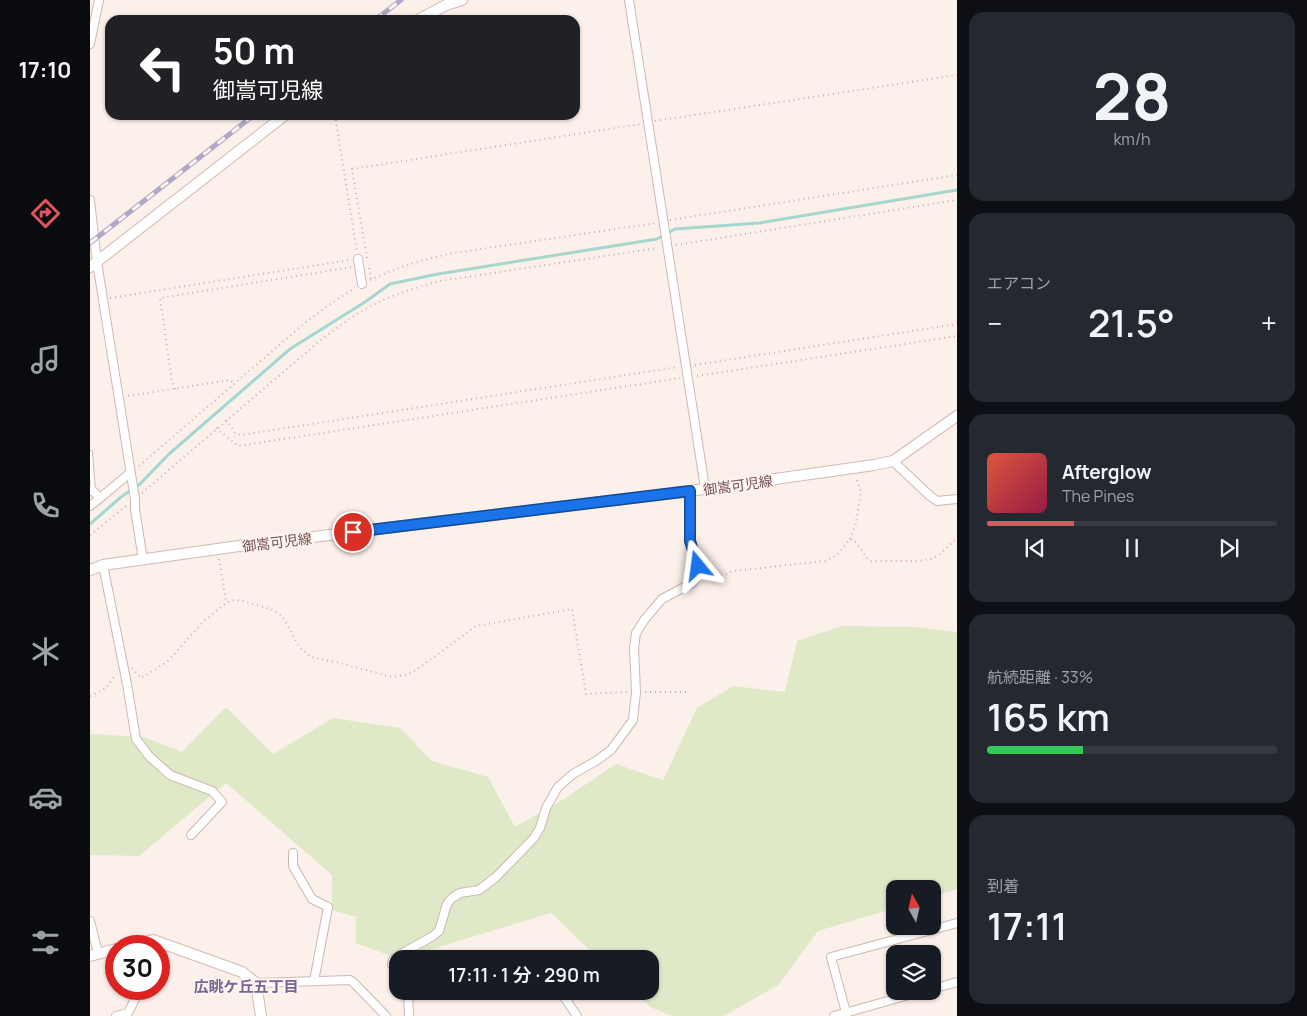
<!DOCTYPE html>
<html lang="ja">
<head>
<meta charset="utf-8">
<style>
  body { margin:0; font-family:Manrope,"Noto Sans JP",sans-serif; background:#242831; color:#f1f3f6; height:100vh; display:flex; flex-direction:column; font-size:19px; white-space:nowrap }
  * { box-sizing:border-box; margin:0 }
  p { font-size:16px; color:#9ea1a6 }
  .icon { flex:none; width:28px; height:28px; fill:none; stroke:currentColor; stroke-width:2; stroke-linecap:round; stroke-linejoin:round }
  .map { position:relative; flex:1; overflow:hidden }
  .panel { display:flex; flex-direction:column; gap:12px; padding:12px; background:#0d0f14; width:350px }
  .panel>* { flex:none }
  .banner { position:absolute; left:15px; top:15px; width:475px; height:105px; border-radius:15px; box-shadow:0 1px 4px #0004; background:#202124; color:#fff; overflow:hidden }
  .needle { width:32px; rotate:352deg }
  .buttons { position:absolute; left:796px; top:880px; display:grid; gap:10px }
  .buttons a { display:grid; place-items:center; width:55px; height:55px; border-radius:10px; background:#171b24; box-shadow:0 1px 4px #0004; font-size:25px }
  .speed { position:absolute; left:15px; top:935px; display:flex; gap:10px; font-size:25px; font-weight:700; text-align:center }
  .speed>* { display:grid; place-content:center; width:65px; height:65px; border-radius:50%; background:#171b24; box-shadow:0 1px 4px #0004; line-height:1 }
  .speed .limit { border:8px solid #d22; background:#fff; color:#111 }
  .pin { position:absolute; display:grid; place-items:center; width:42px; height:42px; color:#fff; margin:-21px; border:2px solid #fff; border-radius:50%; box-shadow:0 1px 5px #0007 }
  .me { position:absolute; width:55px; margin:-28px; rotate:344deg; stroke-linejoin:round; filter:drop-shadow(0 0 4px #0008) }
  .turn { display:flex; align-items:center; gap:18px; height:105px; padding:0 25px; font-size:22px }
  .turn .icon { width:65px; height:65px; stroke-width:2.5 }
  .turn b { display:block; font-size:35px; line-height:42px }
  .big { font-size:38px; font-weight:600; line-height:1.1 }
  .panel .widget { flex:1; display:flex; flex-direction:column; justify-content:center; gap:8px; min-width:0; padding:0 18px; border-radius:15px; background:#242831 }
  .panel .dial { align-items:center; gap:0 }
  .dial b { font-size:65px; line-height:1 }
  .song { display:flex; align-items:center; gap:15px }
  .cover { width:60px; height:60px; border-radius:8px; background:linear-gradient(135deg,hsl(10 70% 55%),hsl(340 70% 35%)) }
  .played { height:5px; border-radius:2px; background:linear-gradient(90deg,#df565e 30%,#363941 30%) }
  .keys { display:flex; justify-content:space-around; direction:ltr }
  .heat { display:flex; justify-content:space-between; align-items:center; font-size:28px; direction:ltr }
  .charge { height:8px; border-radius:4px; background:linear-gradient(90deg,#34c759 33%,#363941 0) }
  .trip { position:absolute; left:299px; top:950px; width:270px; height:50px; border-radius:15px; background:#171b24; box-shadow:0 1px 4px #0004; font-weight:600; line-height:50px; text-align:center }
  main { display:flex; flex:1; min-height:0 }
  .tab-bar { display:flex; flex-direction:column; width:90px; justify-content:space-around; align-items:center; background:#090b0e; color:#9ea1a6 }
  .tab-bar .icon { width:35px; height:35px }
  .tab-bar .active { color:#df565e }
  .tab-bar b { font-size:22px; color:#f1f3f6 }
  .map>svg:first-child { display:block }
  .green { fill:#dfe9c8 }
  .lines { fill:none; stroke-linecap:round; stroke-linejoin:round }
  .stream { stroke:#a5d6d0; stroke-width:3 }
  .lane-casing { stroke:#d0b7b2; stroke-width:6 }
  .street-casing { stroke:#d0b7b2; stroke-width:10 }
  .secondary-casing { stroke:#d5b8b2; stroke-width:12 }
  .path { stroke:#d5aaa5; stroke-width:2; stroke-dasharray:1 4; stroke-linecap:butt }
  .lane { stroke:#fff; stroke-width:4 }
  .street { stroke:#fff; stroke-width:8 }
  .secondary { stroke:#fff; stroke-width:10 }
  .rail-casing { stroke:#afa8c6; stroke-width:5 }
  .rail { stroke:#fef5f1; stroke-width:3; stroke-dasharray:9; stroke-linecap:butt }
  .route-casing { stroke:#114b97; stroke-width:12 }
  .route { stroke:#1a73e8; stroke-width:9 }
  .labels { text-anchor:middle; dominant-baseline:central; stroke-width:4; stroke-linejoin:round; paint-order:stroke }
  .street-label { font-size:14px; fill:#76514e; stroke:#fef5f1 }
  .neighbourhood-label { font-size:15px; font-weight:bold; fill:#776691; stroke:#fef5f1 }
</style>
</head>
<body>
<main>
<nav class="tab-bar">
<b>17:10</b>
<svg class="icon active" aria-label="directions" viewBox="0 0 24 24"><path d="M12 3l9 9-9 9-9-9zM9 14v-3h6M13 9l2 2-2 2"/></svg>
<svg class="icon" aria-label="music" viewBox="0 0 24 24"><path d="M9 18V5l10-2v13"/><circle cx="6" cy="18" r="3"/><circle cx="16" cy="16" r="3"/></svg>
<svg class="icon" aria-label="phone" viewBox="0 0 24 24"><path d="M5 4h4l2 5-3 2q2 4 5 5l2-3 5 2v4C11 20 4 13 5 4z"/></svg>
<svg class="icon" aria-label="climate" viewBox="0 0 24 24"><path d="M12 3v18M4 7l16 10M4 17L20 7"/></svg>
<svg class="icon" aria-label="car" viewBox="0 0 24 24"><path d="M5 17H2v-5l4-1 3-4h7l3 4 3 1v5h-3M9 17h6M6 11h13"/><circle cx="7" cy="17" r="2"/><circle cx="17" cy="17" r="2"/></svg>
<svg class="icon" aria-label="filters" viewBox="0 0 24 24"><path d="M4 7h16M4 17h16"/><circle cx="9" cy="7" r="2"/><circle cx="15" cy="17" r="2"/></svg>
</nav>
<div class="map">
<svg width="867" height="1016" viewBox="0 0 867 1016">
  <rect width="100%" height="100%" fill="#fcf0ea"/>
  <polygon class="green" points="752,626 824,627 867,632 867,889 843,897 842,889 805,889 805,908 728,931 688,985 634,1016 582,1016 560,1007 543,991 560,991 560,959 509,959 461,913 309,959 266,943 266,917 242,910 242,875 136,783 49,856 0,855 0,734 54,737 92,752 136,707 183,754 243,718 310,728 342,761 398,777 425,827 474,799 526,764 573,780 607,708 643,686 695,692 707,641"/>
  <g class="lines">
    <polyline class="stream" points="0,524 31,497 50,484 79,454 200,349 275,302 300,284 348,274 567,239 585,229 669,223 867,190"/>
    <g class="lane-casing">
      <polyline id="lane" points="0,453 3,491"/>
    </g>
    <g class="street-casing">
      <g id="street">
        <polyline points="539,0 615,488"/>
        <polyline points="0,44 9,0"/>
        <polyline points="0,200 7,262 45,499 45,509 53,560"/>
        <polyline points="268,259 272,284"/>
        <polyline points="803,461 840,496 847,501 867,499"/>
        <polyline points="0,491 3,491 10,498 40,473"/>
        <polyline points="0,506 10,498"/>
        <polyline points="13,565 37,684 46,739 59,756 80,775 122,791 132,802 101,835"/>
        <polyline points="203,853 203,866 222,899 238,907 224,981"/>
        <polyline points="0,921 8,953"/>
        <polyline points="69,955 75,944"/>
        <polyline points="308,970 302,965 303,960 309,955 343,936 349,931 357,904 362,898 370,893 389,890 406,877 444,838 450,828 456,808 468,787 483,774 506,761 521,750 543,720 546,692 544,648 546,633 555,619 572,599 602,583 608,575 608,566 600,541 600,491"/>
        <polyline points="166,983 260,980 263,982 296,1016"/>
        <polyline points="842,989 867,982"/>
        <polyline points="318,991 319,1016"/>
        <polyline points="470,991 487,1016"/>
        <polyline points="26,1016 38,1013 50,989"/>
        <polyline points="744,1016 833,991"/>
        <polyline points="757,1016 741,957 867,923"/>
      </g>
    </g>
    <g class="secondary-casing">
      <g id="secondary">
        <polyline points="328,20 356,5 372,0"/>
        <polyline points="0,267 195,115"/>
        <polyline points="0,570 13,565 149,546 600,491 784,465 803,461 867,416"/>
        <polyline points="37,946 63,940 152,972 166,983 171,1016"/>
        <polyline points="0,956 26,949"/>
      </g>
    </g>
    <g class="path">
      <polyline points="245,115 267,252"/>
      <polyline points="565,121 867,75"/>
      <polyline points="580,220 867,175"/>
      <polyline points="586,245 867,200"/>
      <polyline points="277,258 262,169 551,124"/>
      <polyline points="279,268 281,280"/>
      <path d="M280 280C308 267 334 259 364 253L566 223"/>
      <polyline points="20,298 260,260"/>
      <polyline points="605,365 867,324"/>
      <polyline points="607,376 867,336"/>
      <polyline points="85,389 82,381 70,298 262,267"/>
      <polyline points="38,396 140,380 144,383"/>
      <polyline points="136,420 146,434 151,435 588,367"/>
      <polyline points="126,428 148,446 590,378"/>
      <polyline points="49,466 216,322 246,300 265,288"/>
      <path d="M52 493 232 339C250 326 267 312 287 303 307 293 329 287 350 281L568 248"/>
      <polyline points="0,535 37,505"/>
      <polyline points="760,539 766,523 771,492 766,477"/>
      <polyline points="129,559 136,601"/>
      <path d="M616 575H634L643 571 735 561 747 555 760 539C773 545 772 556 781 561H829L840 559 848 556 867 538"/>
      <polyline points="42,668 51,678 77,662 114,621 136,603 142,600 153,601 183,610 193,617 209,647 221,657 246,662 302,677 316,675 326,670 386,626 482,609 496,694 538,692"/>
      <polyline points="555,692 599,692"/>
      <polyline points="0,696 16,688 26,674"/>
    </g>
    <use href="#lane" class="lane"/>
    <use href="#street" class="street"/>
    <use href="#secondary" class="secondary"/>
    <g class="rail-casing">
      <g id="rail">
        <polyline points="285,20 311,0"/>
        <polyline points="0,243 164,115"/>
      </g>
    </g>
    <use href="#rail" class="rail"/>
  </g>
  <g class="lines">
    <g class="route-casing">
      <polyline id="route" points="263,532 600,491 600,541 608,566"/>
    </g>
    <use href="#route" class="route"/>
  </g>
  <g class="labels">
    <g class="street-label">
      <text transform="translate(648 485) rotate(-8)">御嵩可児線</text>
      <text transform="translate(187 542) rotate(-7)">御嵩可児線</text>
    </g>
    <g class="neighbourhood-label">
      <text x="156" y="986">広眺ケ丘五丁目</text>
    </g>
  </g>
</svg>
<div class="buttons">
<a><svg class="needle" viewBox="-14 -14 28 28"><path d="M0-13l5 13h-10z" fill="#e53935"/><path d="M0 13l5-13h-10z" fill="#9ea1a6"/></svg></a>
<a><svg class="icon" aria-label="layers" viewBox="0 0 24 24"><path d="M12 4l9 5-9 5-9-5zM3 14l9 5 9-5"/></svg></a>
</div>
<div class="speed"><div class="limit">30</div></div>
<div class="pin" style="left:263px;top:532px;background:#d93025"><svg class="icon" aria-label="arrive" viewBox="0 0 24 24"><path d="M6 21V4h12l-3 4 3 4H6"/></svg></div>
<svg class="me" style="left:608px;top:566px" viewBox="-20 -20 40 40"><path d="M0-17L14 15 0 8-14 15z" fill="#1a73e8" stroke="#fff" stroke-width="4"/></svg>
<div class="trip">17:11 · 1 分 · 290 m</div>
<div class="banner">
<div class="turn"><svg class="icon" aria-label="left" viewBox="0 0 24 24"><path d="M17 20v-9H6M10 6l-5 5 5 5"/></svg><div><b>50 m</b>御嵩可児線</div></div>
</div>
</div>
<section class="panel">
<div class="widget dial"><b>28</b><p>km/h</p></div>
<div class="widget"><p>エアコン</p>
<div class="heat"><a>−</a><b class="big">21.5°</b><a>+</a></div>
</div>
<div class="widget">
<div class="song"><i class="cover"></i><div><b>Afterglow</b><p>The Pines</p></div></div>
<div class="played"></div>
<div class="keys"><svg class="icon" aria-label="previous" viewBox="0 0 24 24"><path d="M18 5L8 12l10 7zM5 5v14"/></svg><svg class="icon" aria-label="pause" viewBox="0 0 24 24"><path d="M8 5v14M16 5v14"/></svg><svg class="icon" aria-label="next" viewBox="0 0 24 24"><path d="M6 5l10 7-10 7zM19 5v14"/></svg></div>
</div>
<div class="widget"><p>航続距離 · 33%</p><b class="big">165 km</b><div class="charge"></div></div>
<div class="widget"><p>到着</p><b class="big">17:11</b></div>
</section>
</main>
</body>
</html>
